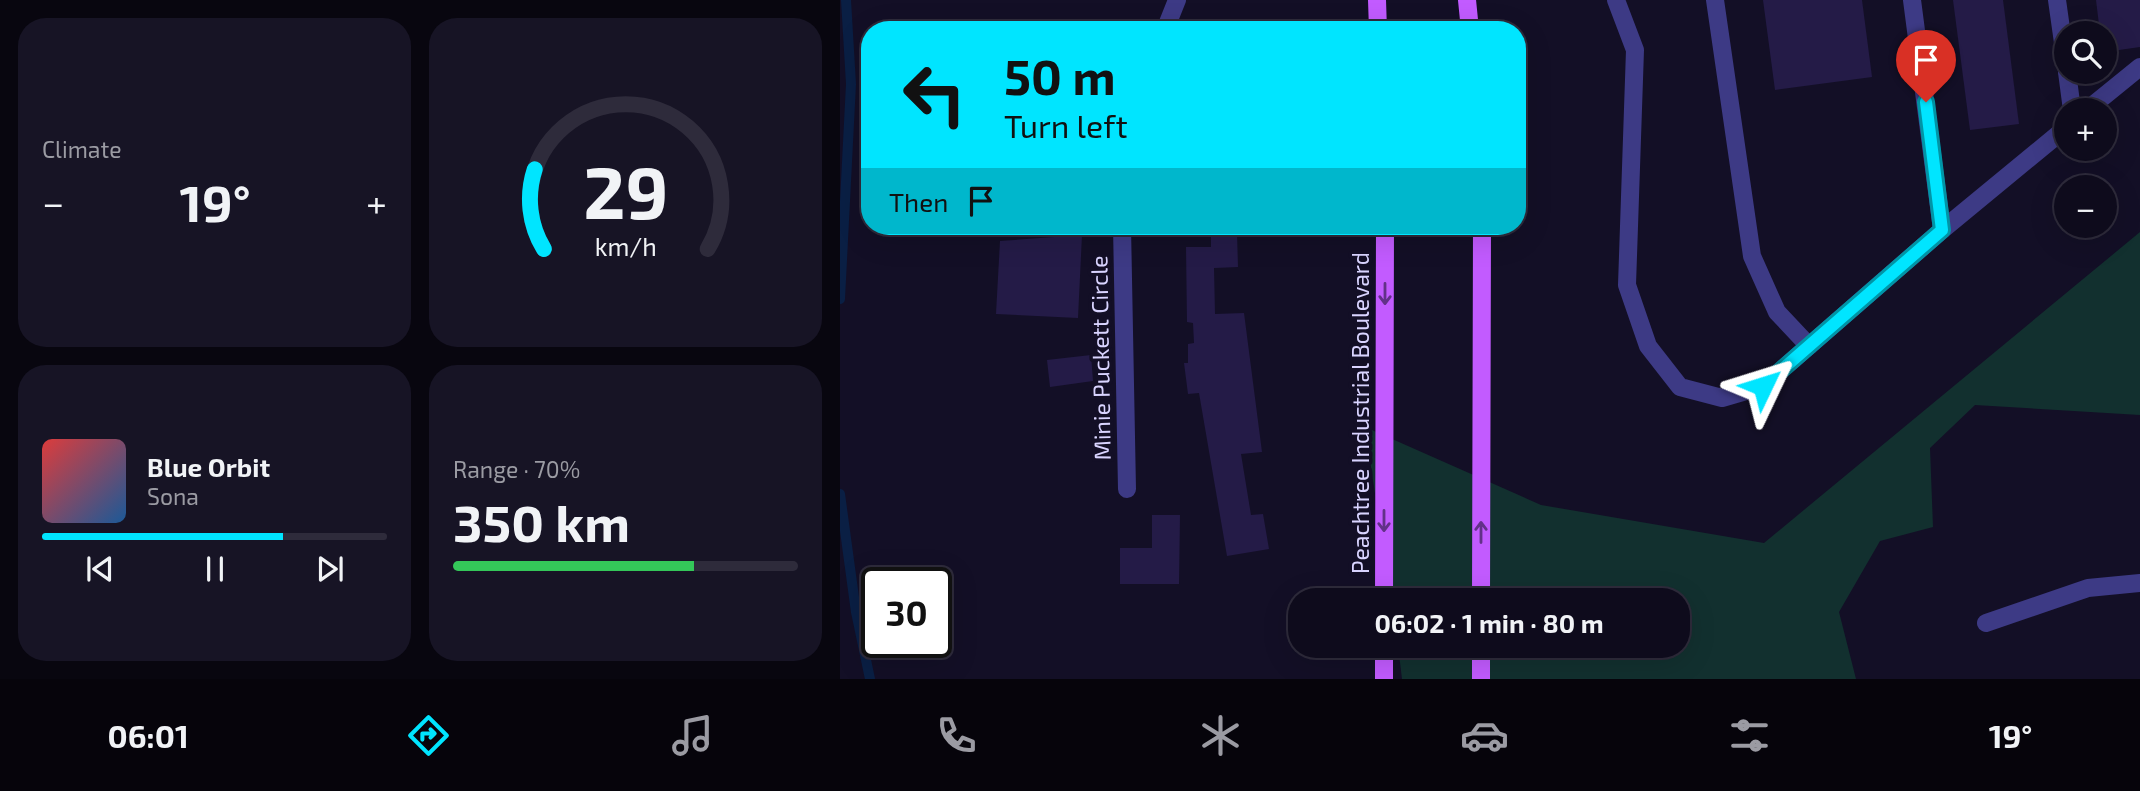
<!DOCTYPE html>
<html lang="en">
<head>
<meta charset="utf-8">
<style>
  body { margin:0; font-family:"Exo 2",sans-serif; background:#171425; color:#f1f3f6; height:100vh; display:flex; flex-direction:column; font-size:26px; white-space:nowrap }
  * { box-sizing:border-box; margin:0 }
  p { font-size:23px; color:#9b9ba3 }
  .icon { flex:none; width:38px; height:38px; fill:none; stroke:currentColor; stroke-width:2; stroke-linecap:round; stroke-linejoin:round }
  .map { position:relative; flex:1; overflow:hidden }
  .drawer { display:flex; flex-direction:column; gap:18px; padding:18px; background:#08060f; width:840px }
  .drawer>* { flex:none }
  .banner { position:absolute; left:21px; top:21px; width:665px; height:214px; border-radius:28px; box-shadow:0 7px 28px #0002,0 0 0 2px #2e2b3b; background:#00e5ff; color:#111; overflow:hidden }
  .fabs { position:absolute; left:1214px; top:21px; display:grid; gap:14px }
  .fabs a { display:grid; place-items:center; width:63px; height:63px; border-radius:50%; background:#0e0b1c; box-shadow:0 7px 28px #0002,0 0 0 2px #2e2b3b; font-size:35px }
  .speed { position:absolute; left:21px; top:567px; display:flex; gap:14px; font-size:35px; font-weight:700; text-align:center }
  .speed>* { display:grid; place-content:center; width:91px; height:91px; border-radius:50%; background:#0e0b1c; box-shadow:0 7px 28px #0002,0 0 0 2px #2e2b3b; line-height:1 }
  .speed .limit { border:4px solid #111; border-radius:10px; background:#fff; color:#111 }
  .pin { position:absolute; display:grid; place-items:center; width:60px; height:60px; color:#fff; margin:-72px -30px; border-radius:50% 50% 50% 0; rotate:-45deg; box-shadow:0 0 7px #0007 }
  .pin .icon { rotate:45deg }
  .me { position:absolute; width:77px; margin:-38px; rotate:49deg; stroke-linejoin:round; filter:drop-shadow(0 0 5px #0008) }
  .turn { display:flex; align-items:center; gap:24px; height:147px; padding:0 28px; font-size:32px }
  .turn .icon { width:91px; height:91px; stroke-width:2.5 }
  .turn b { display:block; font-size:49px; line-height:60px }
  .then { display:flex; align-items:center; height:66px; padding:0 28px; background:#0003; gap:14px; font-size:26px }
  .big { font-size:52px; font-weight:700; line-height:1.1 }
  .drawer .tile { flex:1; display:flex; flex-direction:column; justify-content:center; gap:10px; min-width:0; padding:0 24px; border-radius:28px; background:#171425 }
  .drawer .dial { align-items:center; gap:0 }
  .dial svg { height:182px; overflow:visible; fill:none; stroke:#2e2b3b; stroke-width:7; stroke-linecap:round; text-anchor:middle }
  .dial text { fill:#f1f3f6; stroke:none }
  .song { display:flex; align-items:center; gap:21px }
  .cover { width:84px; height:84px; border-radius:10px; background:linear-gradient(135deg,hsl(0 70% 55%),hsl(210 70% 35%)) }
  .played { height:7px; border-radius:4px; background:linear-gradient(90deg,#00e5ff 70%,#2e2b3b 70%) }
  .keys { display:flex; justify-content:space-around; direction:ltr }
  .heat { display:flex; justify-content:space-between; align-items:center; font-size:38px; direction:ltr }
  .charge { height:10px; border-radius:5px; background:linear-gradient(90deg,#34c759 70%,#2e2b3b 0) }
  .drawer .tiles { flex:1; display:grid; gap:18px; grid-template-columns:repeat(2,1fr) }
  .trip { position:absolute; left:448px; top:588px; width:402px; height:70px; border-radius:28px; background:#0e0b1c; box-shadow:0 7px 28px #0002,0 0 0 2px #2e2b3b; font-weight:700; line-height:70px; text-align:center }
  .tabs { display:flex; height:112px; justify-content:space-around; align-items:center; background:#06040b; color:#9b9ba3 }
  .tabs .icon { width:49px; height:49px }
  .tabs .on { color:#00e5ff }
  .tabs b { font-size:32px; color:#f1f3f6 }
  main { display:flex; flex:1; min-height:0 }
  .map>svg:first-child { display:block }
  .green { fill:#12302f }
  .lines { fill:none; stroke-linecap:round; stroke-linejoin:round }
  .stream { stroke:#0a1f44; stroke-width:10 }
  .building { fill:#241b47 }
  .minor { stroke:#3d3a85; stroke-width:18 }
  .primary { stroke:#c25bff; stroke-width:18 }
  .oneway { stroke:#623188 }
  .route-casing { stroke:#0095a6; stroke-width:18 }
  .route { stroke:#00e5ff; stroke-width:12 }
  .labels { text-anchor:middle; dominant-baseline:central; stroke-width:7; stroke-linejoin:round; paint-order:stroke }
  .street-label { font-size:23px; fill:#d9d4ff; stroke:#130f26 }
</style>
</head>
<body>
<main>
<section class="drawer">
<div class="tiles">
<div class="tile"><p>Climate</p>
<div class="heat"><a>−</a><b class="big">19°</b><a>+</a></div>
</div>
<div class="tile dial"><svg viewBox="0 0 100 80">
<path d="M14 69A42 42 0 1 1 86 69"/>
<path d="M14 69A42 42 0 0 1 10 34" stroke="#00e5ff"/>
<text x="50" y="56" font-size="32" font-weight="700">29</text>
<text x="50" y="72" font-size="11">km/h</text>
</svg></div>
<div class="tile">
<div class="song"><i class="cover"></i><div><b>Blue Orbit</b><p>Sona</p></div></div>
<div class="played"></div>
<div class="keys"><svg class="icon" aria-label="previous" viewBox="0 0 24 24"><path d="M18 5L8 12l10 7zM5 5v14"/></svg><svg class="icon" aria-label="pause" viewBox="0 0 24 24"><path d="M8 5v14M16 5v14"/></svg><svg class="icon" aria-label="next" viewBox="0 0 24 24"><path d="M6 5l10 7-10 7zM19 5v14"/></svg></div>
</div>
<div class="tile"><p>Range · 70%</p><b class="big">350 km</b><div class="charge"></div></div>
</div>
</section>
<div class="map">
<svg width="1300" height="679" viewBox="0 0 1300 679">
  <rect width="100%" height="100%" fill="#130f26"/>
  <polygon class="green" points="1300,232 1300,415 1135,405 1090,448 1093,527 1040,541 999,612 1016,679 562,679 558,646 838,646 838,600 551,600 525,427 701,505 924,543"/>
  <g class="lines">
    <g class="stream">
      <polyline points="0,299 11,84 6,0"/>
      <polyline points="0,494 16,612 30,679"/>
    </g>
  </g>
  <g class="building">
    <polygon points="923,0 1022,0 1032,77 935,90"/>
    <polygon points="1113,0 1163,0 1179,124 1130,130"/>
    <polygon points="1256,0 1300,0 1300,47 1265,52 1265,33 1260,33"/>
    <polygon points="371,232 397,232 398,267 374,268 375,314 404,313 422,452 401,454 411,515 423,514 429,549 387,556 359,393 348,394 344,363 348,363 348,344 354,343 353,323 347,322 346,247 371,247"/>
    <polygon points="242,235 238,318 156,314 160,241"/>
    <polygon points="251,355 253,381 210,387 207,360"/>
    <polygon points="312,515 340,515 339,584 280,584 280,548 312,548"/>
  </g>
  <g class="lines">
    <g class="minor">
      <polyline points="776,0 795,50 787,285 808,346 840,387 882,398 923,386 1102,230 1227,127"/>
      <polyline points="875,0 912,256 937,312 969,346"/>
      <polyline points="1072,0 1102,230"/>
      <polyline points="1217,0 1227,71"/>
      <polyline points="325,30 337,0"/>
      <polyline points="1227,72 1232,110"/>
      <polyline points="1247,110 1300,67"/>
      <polyline points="282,226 287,489"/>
      <polyline points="1146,623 1248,588 1300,583"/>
    </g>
    <g class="primary">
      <polyline points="537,0 538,30"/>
      <polyline points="627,0 630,30"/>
      <polyline points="544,600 545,226"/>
      <polyline points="641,600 642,226"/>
      <polyline points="544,679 544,646"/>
      <polyline points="641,679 641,646"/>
    </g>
  </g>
  <defs><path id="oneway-shaft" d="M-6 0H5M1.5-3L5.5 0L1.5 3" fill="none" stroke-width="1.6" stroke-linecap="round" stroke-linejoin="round" transform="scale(1.75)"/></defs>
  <g class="oneway">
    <use href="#oneway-shaft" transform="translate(545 294) rotate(90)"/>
    <use href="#oneway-shaft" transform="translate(544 521) rotate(90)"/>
    <use href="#oneway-shaft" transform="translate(641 532) rotate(-90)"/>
  </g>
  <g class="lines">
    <g class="route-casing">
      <polyline id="route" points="923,386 1102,230 1086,102"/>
    </g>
    <use href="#route" class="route"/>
  </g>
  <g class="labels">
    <g class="street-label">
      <text transform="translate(260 358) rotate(-91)">Minie Puckett Circle</text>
      <text transform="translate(520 413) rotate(-90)">Peachtree Industrial Boulevard</text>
    </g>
  </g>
</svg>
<div class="fabs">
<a><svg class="icon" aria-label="search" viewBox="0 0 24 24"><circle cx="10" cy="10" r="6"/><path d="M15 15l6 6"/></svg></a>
<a>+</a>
<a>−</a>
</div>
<div class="speed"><div class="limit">30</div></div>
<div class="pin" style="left:1086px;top:102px;background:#d93025"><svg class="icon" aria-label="arrive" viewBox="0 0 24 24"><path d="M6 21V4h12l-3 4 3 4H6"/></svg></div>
<svg class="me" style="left:923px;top:386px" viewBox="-20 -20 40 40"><path d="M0-17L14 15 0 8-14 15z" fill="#00e5ff" stroke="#fff" stroke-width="4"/></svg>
<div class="trip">06:02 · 1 min · 80 m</div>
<div class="banner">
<div class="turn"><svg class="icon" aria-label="left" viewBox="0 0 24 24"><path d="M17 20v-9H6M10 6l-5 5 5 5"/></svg><div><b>50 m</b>Turn left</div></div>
<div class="then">Then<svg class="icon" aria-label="arrive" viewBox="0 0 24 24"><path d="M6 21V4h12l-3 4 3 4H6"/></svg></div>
</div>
</div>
</main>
<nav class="tabs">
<b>06:01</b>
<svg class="icon on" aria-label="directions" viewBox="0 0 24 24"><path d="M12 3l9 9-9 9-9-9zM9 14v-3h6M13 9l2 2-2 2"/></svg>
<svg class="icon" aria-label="music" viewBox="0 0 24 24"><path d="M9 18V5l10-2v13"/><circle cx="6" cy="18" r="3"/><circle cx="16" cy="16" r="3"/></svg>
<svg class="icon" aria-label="phone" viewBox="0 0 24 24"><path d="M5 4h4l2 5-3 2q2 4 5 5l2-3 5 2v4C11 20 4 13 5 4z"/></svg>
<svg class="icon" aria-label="climate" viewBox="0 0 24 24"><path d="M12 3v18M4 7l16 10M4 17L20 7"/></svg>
<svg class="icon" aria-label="car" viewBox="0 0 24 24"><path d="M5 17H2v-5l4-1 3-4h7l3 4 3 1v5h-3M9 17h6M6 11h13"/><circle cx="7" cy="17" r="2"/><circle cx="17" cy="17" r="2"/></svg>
<svg class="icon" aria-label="filters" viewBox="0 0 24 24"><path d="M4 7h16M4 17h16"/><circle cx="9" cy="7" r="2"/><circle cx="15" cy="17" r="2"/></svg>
<b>19°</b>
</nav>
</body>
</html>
